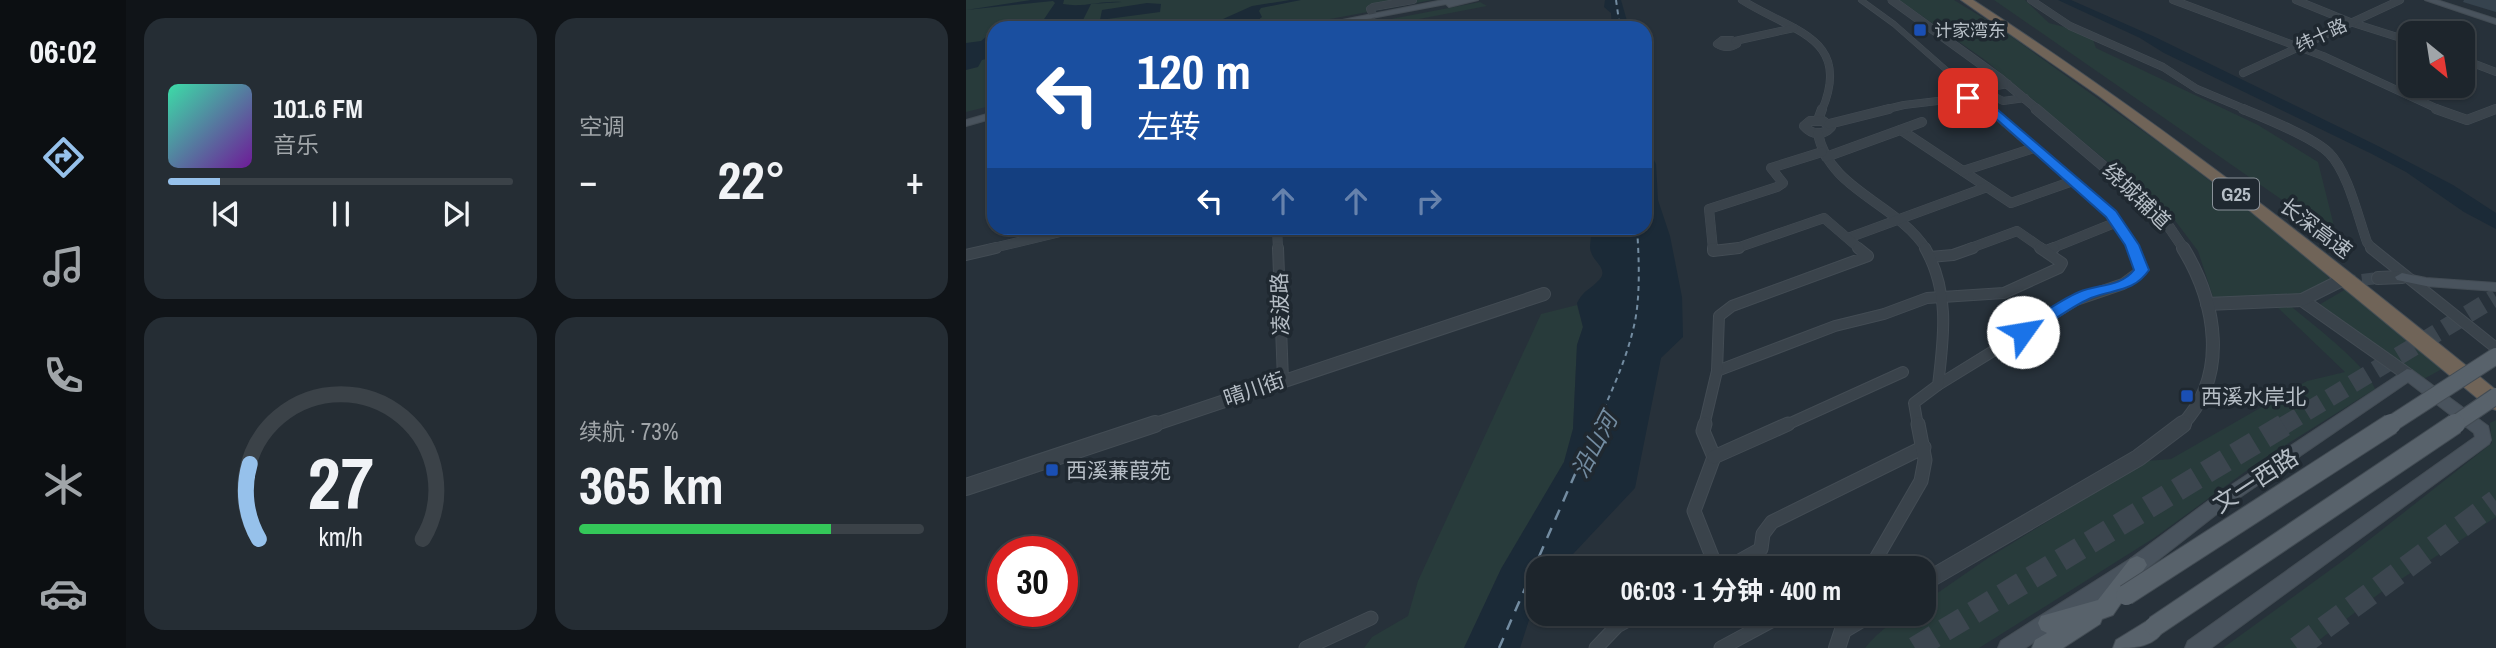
<!DOCTYPE html>
<html lang="zh">
<head>
<meta charset="utf-8">
<style>
  body { margin:0; font-family:"Archivo Narrow","Noto Sans SC",sans-serif; background:#252d34; color:#f1f3f6; height:100vh; display:flex; flex-direction:column; font-size:26px; white-space:nowrap }
  * { box-sizing:border-box; margin:0 }
  p { font-size:23px; color:#a0a5a9 }
  .icon { flex:none; width:38px; height:38px; fill:none; stroke:currentColor; stroke-width:2; stroke-linecap:round; stroke-linejoin:round }
  .map { position:relative; flex:1; overflow:hidden }
  .details { display:flex; flex-direction:column; gap:18px; padding:18px; background:#101418; width:840px }
  .details>* { flex:none }
  .hud { position:absolute; left:21px; top:21px; width:665px; height:214px; border-radius:21px; box-shadow:0 2px 5px #0004,0 0 0 2px #3b4248; background:#1a4fa0; color:#fff; overflow:hidden }
  .needle { width:46px; rotate:150deg }
  .fabs { position:absolute; left:1432px; top:21px; display:grid; gap:14px }
  .fabs a { display:grid; place-items:center; width:77px; height:77px; border-radius:14px; background:#1d252c; box-shadow:0 2px 5px #0004,0 0 0 2px #3b4248; font-size:35px }
  .speed { position:absolute; left:21px; top:536px; display:flex; gap:14px; font-size:35px; font-weight:700; text-align:center }
  .speed>* { display:grid; place-content:center; width:91px; height:91px; border-radius:50%; background:#1d252c; box-shadow:0 2px 5px #0004,0 0 0 2px #3b4248; line-height:1 }
  .speed .limit { border:10px solid #d22; background:#fff; color:#111 }
  .pin { position:absolute; display:grid; place-items:center; width:60px; height:60px; color:#fff; margin:-30px; border-radius:14px; box-shadow:0 4px 10px #0006 }
  .me { position:absolute; width:77px; margin:-38px; rotate:58deg; stroke-linejoin:round; filter:drop-shadow(0 0 5px #0008) }
  .turn { display:flex; align-items:center; gap:24px; height:147px; padding:0 35px; font-size:32px }
  .turn .icon { width:91px; height:91px; stroke-width:2.5 }
  .turn b { display:block; font-size:49px; line-height:60px }
  .lanes { display:flex; align-items:center; height:66px; padding:0 35px; background:#0003; justify-content:center; gap:35px; direction:ltr }
  .lanes .off { opacity:.35 }
  .big { font-size:52px; font-weight:700; line-height:1.1 }
  .details .card { flex:1; display:flex; flex-direction:column; justify-content:center; gap:10px; min-width:0; padding:0 24px; border-radius:21px; background:#252d34 }
  .details .dial { align-items:center; gap:0 }
  .dial svg { height:182px; overflow:visible; fill:none; stroke:#3b4248; stroke-width:7; stroke-linecap:round; text-anchor:middle }
  .dial text { fill:#f1f3f6; stroke:none }
  .song { display:flex; align-items:center; gap:21px }
  .cover { width:84px; height:84px; border-radius:10px; background:linear-gradient(135deg,hsl(160 70% 55%),hsl(280 70% 35%)) }
  .played { height:7px; border-radius:4px; background:linear-gradient(90deg,#96c1eb 15%,#3b4248 15%) }
  .keys { display:flex; justify-content:space-around; direction:ltr }
  .heat { display:flex; justify-content:space-between; align-items:center; font-size:38px; direction:ltr }
  .charge { height:10px; border-radius:5px; background:linear-gradient(90deg,#34c759 73%,#3b4248 0) }
  .details .tiles { flex:1; display:grid; gap:18px; grid-template-columns:repeat(2,1fr) }
  .trip { position:absolute; left:560px; top:556px; width:410px; height:70px; border-radius:21px; background:#1d252c; box-shadow:0 2px 5px #0004,0 0 0 2px #3b4248; font-weight:700; line-height:70px; text-align:center }
  main { display:flex; flex:1; min-height:0 }
  .tab-bar { display:flex; flex-direction:column; width:126px; justify-content:space-around; align-items:center; background:#0c0f12; color:#a0a5a9 }
  .tab-bar .icon { width:49px; height:49px }
  .tab-bar .active { color:#96c1eb }
  .tab-bar b { font-size:32px; color:#f1f3f6 }
  .map>svg:first-child { display:block }
  .green { fill:#283b3b }
  .water { fill:#1b2a37 }
  .lines { fill:none; stroke-linecap:round; stroke-linejoin:round }
  .ferry-far1 { stroke:#738ca1; stroke-width:2; stroke-dasharray:5 4.5; stroke-linecap:butt }
  .ferry { stroke:#738ca1; stroke-width:2.5; stroke-dasharray:11 9; stroke-linecap:butt }
  .building { fill:#36434e }
  .tertiary-tunnel { stroke:#3c464f; stroke-width:12; stroke-dasharray:12 6; stroke-linecap:butt }
  .trunk-tunnel-far1 { stroke:#3c464f; stroke-width:18; stroke-dasharray:18 9; stroke-linecap:butt }
  .trunk-tunnel { stroke:#3c464f; stroke-width:23; stroke-dasharray:23 11; stroke-linecap:butt }
  .pedestrian-casing { stroke:#434c54; stroke-width:6 }
  .minor-far3-casing { stroke:#434c54; stroke-width:8 }
  .minor-far2-casing { stroke:#434c54; stroke-width:10 }
  .minor-far1-casing { stroke:#434c54; stroke-width:12 }
  .minor-casing { stroke:#434c54; stroke-width:15 }
  .tertiary-far3-casing { stroke:#434c54; stroke-width:9 }
  .tertiary-far2-casing { stroke:#434c54; stroke-width:11 }
  .tertiary-far1-casing { stroke:#434c54; stroke-width:14 }
  .tertiary-casing { stroke:#434c54; stroke-width:18 }
  .secondary-casing { stroke:#434c54; stroke-width:2 }
  .primary-casing { stroke:#434c54; stroke-width:2 }
  .motorway-casing { stroke:#454e56; stroke-width:2 }
  .pedestrian { stroke:#3a434b; stroke-width:5 }
  .minor-far3 { stroke:#3a434b; stroke-width:7 }
  .minor-far2 { stroke:#3a434b; stroke-width:9 }
  .minor-far1 { stroke:#3a434b; stroke-width:10 }
  .minor { stroke:#3a434b; stroke-width:13 }
  .tertiary-far3 { stroke:#3a434b; stroke-width:8 }
  .tertiary-far2 { stroke:#3a434b; stroke-width:10 }
  .tertiary-far1 { stroke:#3a434b; stroke-width:12 }
  .tertiary { stroke:#3a434b; stroke-width:16 }
  .secondary { fill:#49535d; fill-rule:evenodd }
  .primary { fill:#58626b; fill-rule:evenodd }
  .motorway { fill:#706458; fill-rule:evenodd }
  .primary-bridge-far1-casing { stroke:#434c54; stroke-width:18; stroke-linecap:butt }
  .primary-bridge-casing { stroke:#434c54; stroke-width:22; stroke-linecap:butt }
  .primary-bridge-far1 { stroke:#58626b; stroke-width:16 }
  .primary-bridge { stroke:#58626b; stroke-width:20 }
  .route { fill:#1a73e8; stroke:#114b97; stroke-width:2 }
  .transit-dot { fill:#1a4fb4; stroke:#1f2830; stroke-width:2.5 }
  .labels { text-anchor:middle; dominant-baseline:central; stroke-width:7; stroke-linejoin:round; paint-order:stroke }
  .far-poi-label { font-size:18px; fill:#b6bec6; stroke:#1f2830; text-anchor:start }
  .far-street-label { font-size:18px; fill:#b6bec6; stroke:#1f2830 }
  .shield { fill:#1f2830; stroke:#899199; stroke-width:2 }
  .shield-label { font-size:19px; font-weight:bold; fill:#b6bec6 }
  .street-label { font-size:21px; fill:#b6bec6; stroke:#1f2830 }
  .poi-label { font-size:21px; fill:#b6bec6; stroke:#1f2830; text-anchor:start }
  .water-label { font-size:23px; font-style:italic; fill:#738ca1; stroke:#1f2830 }
  .near-street-label { font-size:24px; fill:#b6bec6; stroke:#1f2830 }
</style>
</head>
<body>
<main>
<nav class="tab-bar">
<b>06:02</b>
<svg class="icon active" aria-label="directions" viewBox="0 0 24 24"><path d="M12 3l9 9-9 9-9-9zM9 14v-3h6M13 9l2 2-2 2"/></svg>
<svg class="icon" aria-label="music" viewBox="0 0 24 24"><path d="M9 18V5l10-2v13"/><circle cx="6" cy="18" r="3"/><circle cx="16" cy="16" r="3"/></svg>
<svg class="icon" aria-label="phone" viewBox="0 0 24 24"><path d="M5 4h4l2 5-3 2q2 4 5 5l2-3 5 2v4C11 20 4 13 5 4z"/></svg>
<svg class="icon" aria-label="climate" viewBox="0 0 24 24"><path d="M12 3v18M4 7l16 10M4 17L20 7"/></svg>
<svg class="icon" aria-label="car" viewBox="0 0 24 24"><path d="M5 17H2v-5l4-1 3-4h7l3 4 3 1v5h-3M9 17h6M6 11h13"/><circle cx="7" cy="17" r="2"/><circle cx="17" cy="17" r="2"/></svg>
</nav>
<section class="details">
<div class="tiles">
<div class="card">
<div class="song"><i class="cover"></i><div><b>101.6 FM</b><p>音乐</p></div></div>
<div class="played"></div>
<div class="keys"><svg class="icon" aria-label="previous" viewBox="0 0 24 24"><path d="M18 5L8 12l10 7zM5 5v14"/></svg><svg class="icon" aria-label="pause" viewBox="0 0 24 24"><path d="M8 5v14M16 5v14"/></svg><svg class="icon" aria-label="next" viewBox="0 0 24 24"><path d="M6 5l10 7-10 7zM19 5v14"/></svg></div>
</div>
<div class="card"><p>空调</p>
<div class="heat"><a>−</a><b class="big">22°</b><a>+</a></div>
</div>
<div class="card dial"><svg viewBox="0 0 100 80">
<path d="M14 69A42 42 0 1 1 86 69"/>
<path d="M14 69A42 42 0 0 1 10 36" stroke="#96c1eb"/>
<text x="50" y="56" font-size="32" font-weight="700">27</text>
<text x="50" y="72" font-size="11">km/h</text>
</svg></div>
<div class="card"><p>续航 · 73%</p><b class="big">365 km</b><div class="charge"></div></div>
</div>
</section>
<div class="map">
<svg width="1530" height="648" viewBox="0 0 1530 648">
  <rect width="100%" height="100%" fill="#27313a"/>
  <g class="green">
    <polygon points="0,0 466,0 316,28 28,28 28,105 0,112"/>
    <polygon points="933,0 988,0 1032,27 1209,154 1342,257 1367,282 1332,298 1248,300 1232,251 1204,214 1019,60"/>
    <polygon points="1028,0 1059,0 1083,23 1125,34 1130,48 1292,125 1352,162 1371,238"/>
    <polygon points="514,2 521,6 406,28 378,28"/>
    <polygon points="1380,289 1476,369 1456,380 1351,306"/>
    <polygon points="611,305 617,327 611,345 607,429 598,462 535,569 498,648 398,648 406,637 442,616 452,581 575,314"/>
    <path d="M1311 307H1326C1346 324 1402 366 1409 389L1294 461 1188 538 1013 648H899C914 630 933 614 957 614V603L1022 558 1180 461 1205 459 1341 381 1379 372Z"/>
    <polygon points="1530,420 1530,517 1414,593 1343,648 1257,648 1375,562 1526,443 1524,423"/>
  </g>
  <g class="water">
    <path d="M65 0H98L97 4C117 8 136 0 156 2L125 4 116 22 77 28 74 25 89 3 87 1 0 10Z"/>
    <polygon points="324,0 335,0 295,8 293,11 296,17 286,25 256,28 257,19 286,6"/>
    <polygon points="639,0 655,0 663,28 646,28 645,13 638,7"/>
    <polygon points="1092,0 1105,0 1189,37 1410,145 1487,185 1530,213 1530,229 1498,212 1440,172 1406,154 1198,53 1174,38"/>
    <polygon points="181,3 195,4 194,12 134,20 136,10"/>
    <polygon points="28,30 28,38 19,43 28,49 28,57 16,60 12,67 0,70 0,43 15,41"/>
    <path d="M679 143 690 164 692 200 704 236 716 297 717 337 695 358 669 488 593 569H572V592L554 648H498L535 569 598 462 607 429 611 345 617 327 611 303C619 289 621 292 631 282 645 270 628 263 625 252 623 248 625 240 625 234L641 228H679Z"/>
  </g>
  <g class="lines">
    <g class="ferry-far1">
      <polyline points="650,0 654,28"/>
      <path d="M630 426C644 395 659 363 667 330 675 300 673 258 671 228"/>
    </g>
    <polyline class="ferry" points="533,648 631,424"/>
  </g>
  <polygon class="building" points="1498,0 1530,0 1530,12 1497,2"/>
  <g class="lines">
    <polyline class="tertiary-tunnel" points="1378,282 1412,278"/>
    <polyline class="trunk-tunnel-far1" points="1317,426 1530,297"/>
    <g class="trunk-tunnel">
      <polyline points="949,648 1320,424"/>
      <polyline points="1331,648 1530,501"/>
    </g>
    <g class="pedestrian-casing">
      <polyline id="pedestrian" points="895,0 928,24 1011,97"/>
    </g>
    <g class="minor-far3-casing">
      <g id="minor-far3">
        <path d="M776 0C824 31 887 37 856 110"/>
        <polyline points="1065,0 1104,26 1197,67 1231,89 1281,110"/>
        <polyline points="1207,0 1357,56 1474,110"/>
        <polyline points="1330,0 1384,22 1444,41"/>
        <polyline points="407,15 404,9 407,7 447,0"/>
        <path d="M756 40H766L771 44C765 48 757 48 751 44Z"/>
        <polyline points="769,41 828,28"/>
        <polyline points="1496,59 1530,72"/>
        <polyline points="1277,73 1434,0"/>
        <polyline points="1042,84 1025,87 1021,93 1037,101 1059,98"/>
        <polyline points="1011,97 1026,110"/>
        <polyline points="917,110 938,105 1022,95"/>
        <polyline points="1526,110 1530,109"/>
      </g>
    </g>
    <g class="minor-far2-casing">
      <g id="minor-far2">
        <polyline points="1024,109 1145,214 1168,249"/>
        <path d="M1277 109C1299 118 1347 137 1363 153 1382 172 1392 217 1401 242L1406 249"/>
        <polyline points="1470,109 1501,120 1530,109"/>
        <polyline points="852,120 856,109"/>
        <path d="M844 121H857L865 127C857 136 846 135 838 126Z"/>
        <polyline points="863,124 923,109"/>
        <polyline points="935,130 1045,203 1107,181"/>
        <path d="M852 133C862 190 931 203 960 249"/>
        <polyline points="860,157 956,122"/>
        <polyline points="997,171 1068,148"/>
        <polyline points="311,228 312,249"/>
        <polyline points="882,238 1021,187"/>
        <polyline points="23,249 111,228"/>
        <polyline points="747,249 743,209 811,187 817,183 805,168 856,152"/>
        <polyline points="768,249 858,218 894,249"/>
        <polyline points="1002,249 1051,231 1077,249"/>
        <polyline points="1084,249 1151,222"/>
      </g>
    </g>
    <g class="minor-far1-casing">
      <g id="minor-far1">
        <polyline points="312,248 317,380"/>
        <polyline points="747,248 747,251 773,248"/>
        <polyline points="1405,248 1530,348"/>
        <polyline points="1080,251 1088,248"/>
        <polyline points="0,255 30,248"/>
        <polyline points="964,257 987,255 1007,248"/>
        <polyline points="751,371 869,326 918,314 961,298 1038,293 1093,268 1096,263 1074,248"/>
        <polyline points="972,385 1110,300 1157,284 1176,270 1167,248"/>
        <polyline points="738,426 751,371 753,316 766,306 902,256 892,248"/>
        <polyline points="818,426 937,372"/>
        <path d="M952 426 948 403 972 385C978 336 984 292 959 248"/>
      </g>
    </g>
    <g class="minor-casing">
      <g id="minor">
        <polyline points="739,424 737,431 748,457 728,511 751,569"/>
        <polyline points="748,457 822,424"/>
        <polyline points="759,569 795,549 797,534 806,522 958,447"/>
        <polyline points="904,569 955,481 959,460 952,424"/>
        <polyline points="340,648 405,618"/>
        <polyline points="630,648 651,626 673,614"/>
        <polyline points="755,648 818,614"/>
      </g>
    </g>
    <g class="tertiary-far3-casing">
      <polyline id="tertiary-far3" points="926,0 1035,79 1072,110"/>
    </g>
    <g class="tertiary-far2-casing">
      <polyline id="tertiary-far2" points="1070,109 1195,215 1218,249"/>
    </g>
    <g class="tertiary-far1-casing">
      <g id="tertiary-far1">
        <polyline points="1412,278 1436,277"/>
        <polyline points="1336,300 1441,374"/>
        <polyline points="1241,304 1336,300 1372,282"/>
        <polyline points="184,426 578,294"/>
        <path d="M1215 426C1264 376 1250 302 1217 248"/>
      </g>
    </g>
    <g class="tertiary-casing">
      <g id="tertiary">
        <polyline points="0,487 189,424"/>
        <polyline points="957,583 1172,458 1217,424"/>
        <polyline points="871,648 877,630 904,614"/>
      </g>
    </g>
    <g class="secondary-casing">
      <g id="secondary">
        <polygon points="477,0 512,0 483,7 480,4 353,28 336,28"/>
        <polygon points="1459,0 1471,0 1530,19 1530,24"/>
        <polygon points="28,112 28,118 0,126 0,120"/>
        <polygon points="1436,273 1460,278 1530,283 1530,291 1460,286 1431,280 1429,277"/>
        <polygon points="1441,369 1446,370 1522,426 1525,440 1523,444 1245,648 1219,648 1222,641 1509,437 1508,433 1442,382 1261,506 1178,571 1059,648 1032,648 1035,641 1164,559 1249,496"/>
      </g>
    </g>
    <g class="primary-casing">
      <g id="primary">
        <polygon points="1171,556 1178,559 1181,565 1147,615 1136,619 1134,624 1097,648 1066,648 1069,640 1081,633 1075,630 1072,623 1075,616 1132,600 1164,559"/>
        <path d="M1189 616 1197 619 1200 626C1190 648 1168 648 1147 648L1150 640Z"/>
      </g>
    </g>
    <g class="motorway-casing">
      <path id="motorway" d="M995 0H1007C1190 119 1361 252 1530 390V410L1522 407 1266 196 1133 96Z"/>
    </g>
    <use href="#pedestrian" class="pedestrian"/>
    <use href="#minor-far3" class="minor-far3"/>
    <use href="#minor-far2" class="minor-far2"/>
    <use href="#minor-far1" class="minor-far1"/>
    <use href="#minor" class="minor"/>
    <use href="#tertiary-far3" class="tertiary-far3"/>
    <use href="#tertiary-far2" class="tertiary-far2"/>
    <use href="#tertiary-far1" class="tertiary-far1"/>
    <use href="#tertiary" class="tertiary"/>
    <use href="#secondary" class="secondary"/>
    <use href="#primary" class="primary"/>
    <use href="#motorway" class="motorway"/>
    <g class="primary-bridge-far1-casing">
      <g id="primary-bridge-far1">
        <polyline points="1422,426 1530,356"/>
        <polyline points="1486,426 1530,396"/>
      </g>
    </g>
    <g class="primary-bridge-casing">
      <g id="primary-bridge">
        <polyline points="1160,595 1425,424"/>
        <polyline points="1189,626 1489,424"/>
      </g>
    </g>
    <use href="#primary-bridge-far1" class="primary-bridge-far1"/>
    <use href="#primary-bridge" class="primary-bridge"/>
  </g>
  <path class="route" d="M1012 93 1150 211 1173 245 1183 270C1168 292 1148 289 1125 298 1104 307 1083 324 1063 336H1052L1049 332 1052 328C1072 317 1092 301 1113 292 1132 284 1155 287 1168 270L1159 245 1140 217 1009 100 1002 101 997 98Z"/>
  <g class="transit-dot">
    <rect x="947" y="23" width="14" height="14" rx="3.5"/>
    <rect x="1214" y="389" width="14" height="14" rx="3.5"/>
    <rect x="79" y="463" width="14" height="14" rx="3.5"/>
  </g>
  <g class="labels">
    <g class="far-poi-label">
      <text x="968" y="30">计家湾东</text>
    </g>
    <g class="far-street-label">
      <text transform="translate(1355 35) rotate(-25)">纬十路</text>
    </g>
    <rect class="shield" x="1247" y="178.5" width="46" height="31" rx="5"/>
    <g class="shield-label">
      <text x="1270" y="194">G25</text>
    </g>
    <g class="street-label">
      <text transform="translate(1171 196) rotate(44)">绕城辅道</text>
      <text transform="translate(1350 228) rotate(37)">长深高速</text>
      <text transform="translate(314 304) rotate(-92)">凌波路</text>
      <text transform="translate(288 389) rotate(-19)">晴川街</text>
    </g>
    <g class="poi-label">
      <text x="1235" y="396">西溪水岸北</text>
      <text x="100" y="470">西溪蒹葭苑</text>
    </g>
    <g class="water-label">
      <text transform="translate(628 445) rotate(-62)">沿山河</text>
    </g>
    <g class="near-street-label">
      <text transform="translate(1289 480) rotate(-33)">文一西路</text>
    </g>
  </g>
</svg>
<div class="fabs">
<a><svg class="needle" viewBox="-14 -14 28 28"><path d="M0-13l5 13h-10z" fill="#e53935"/><path d="M0 13l5-13h-10z" fill="#a0a5a9"/></svg></a>
</div>
<div class="speed"><div class="limit">30</div></div>
<div class="pin" style="left:1002px;top:98px;background:#d93025"><svg class="icon" aria-label="arrive" viewBox="0 0 24 24"><path d="M6 21V4h12l-3 4 3 4H6"/></svg></div>
<svg class="me" style="left:1057px;top:332px" viewBox="-20 -20 40 40"><circle r="19" fill="#fff"/><path d="M0-13L10 11 0 6-10 11z" fill="#1a73e8"/></svg>
<div class="trip">06:03 · 1 分钟 · 400 m</div>
<div class="hud">
<div class="turn"><svg class="icon" aria-label="left" viewBox="0 0 24 24"><path d="M17 20v-9H6M10 6l-5 5 5 5"/></svg><div><b>120 m</b>左转</div></div>
<div class="lanes"><svg class="icon" aria-label="left" viewBox="0 0 24 24"><path d="M17 20v-9H6M10 6l-5 5 5 5"/></svg><svg class="icon off" aria-label="ahead" viewBox="0 0 24 24"><path d="M12 20V5M6 11l6-6 6 6"/></svg><svg class="icon off" aria-label="ahead" viewBox="0 0 24 24"><path d="M12 20V5M6 11l6-6 6 6"/></svg><svg class="icon off" aria-label="right" viewBox="0 0 24 24"><path d="M7 20v-9h11M14 6l5 5-5 5"/></svg></div>
</div>
</div>
</main>
</body>
</html>
